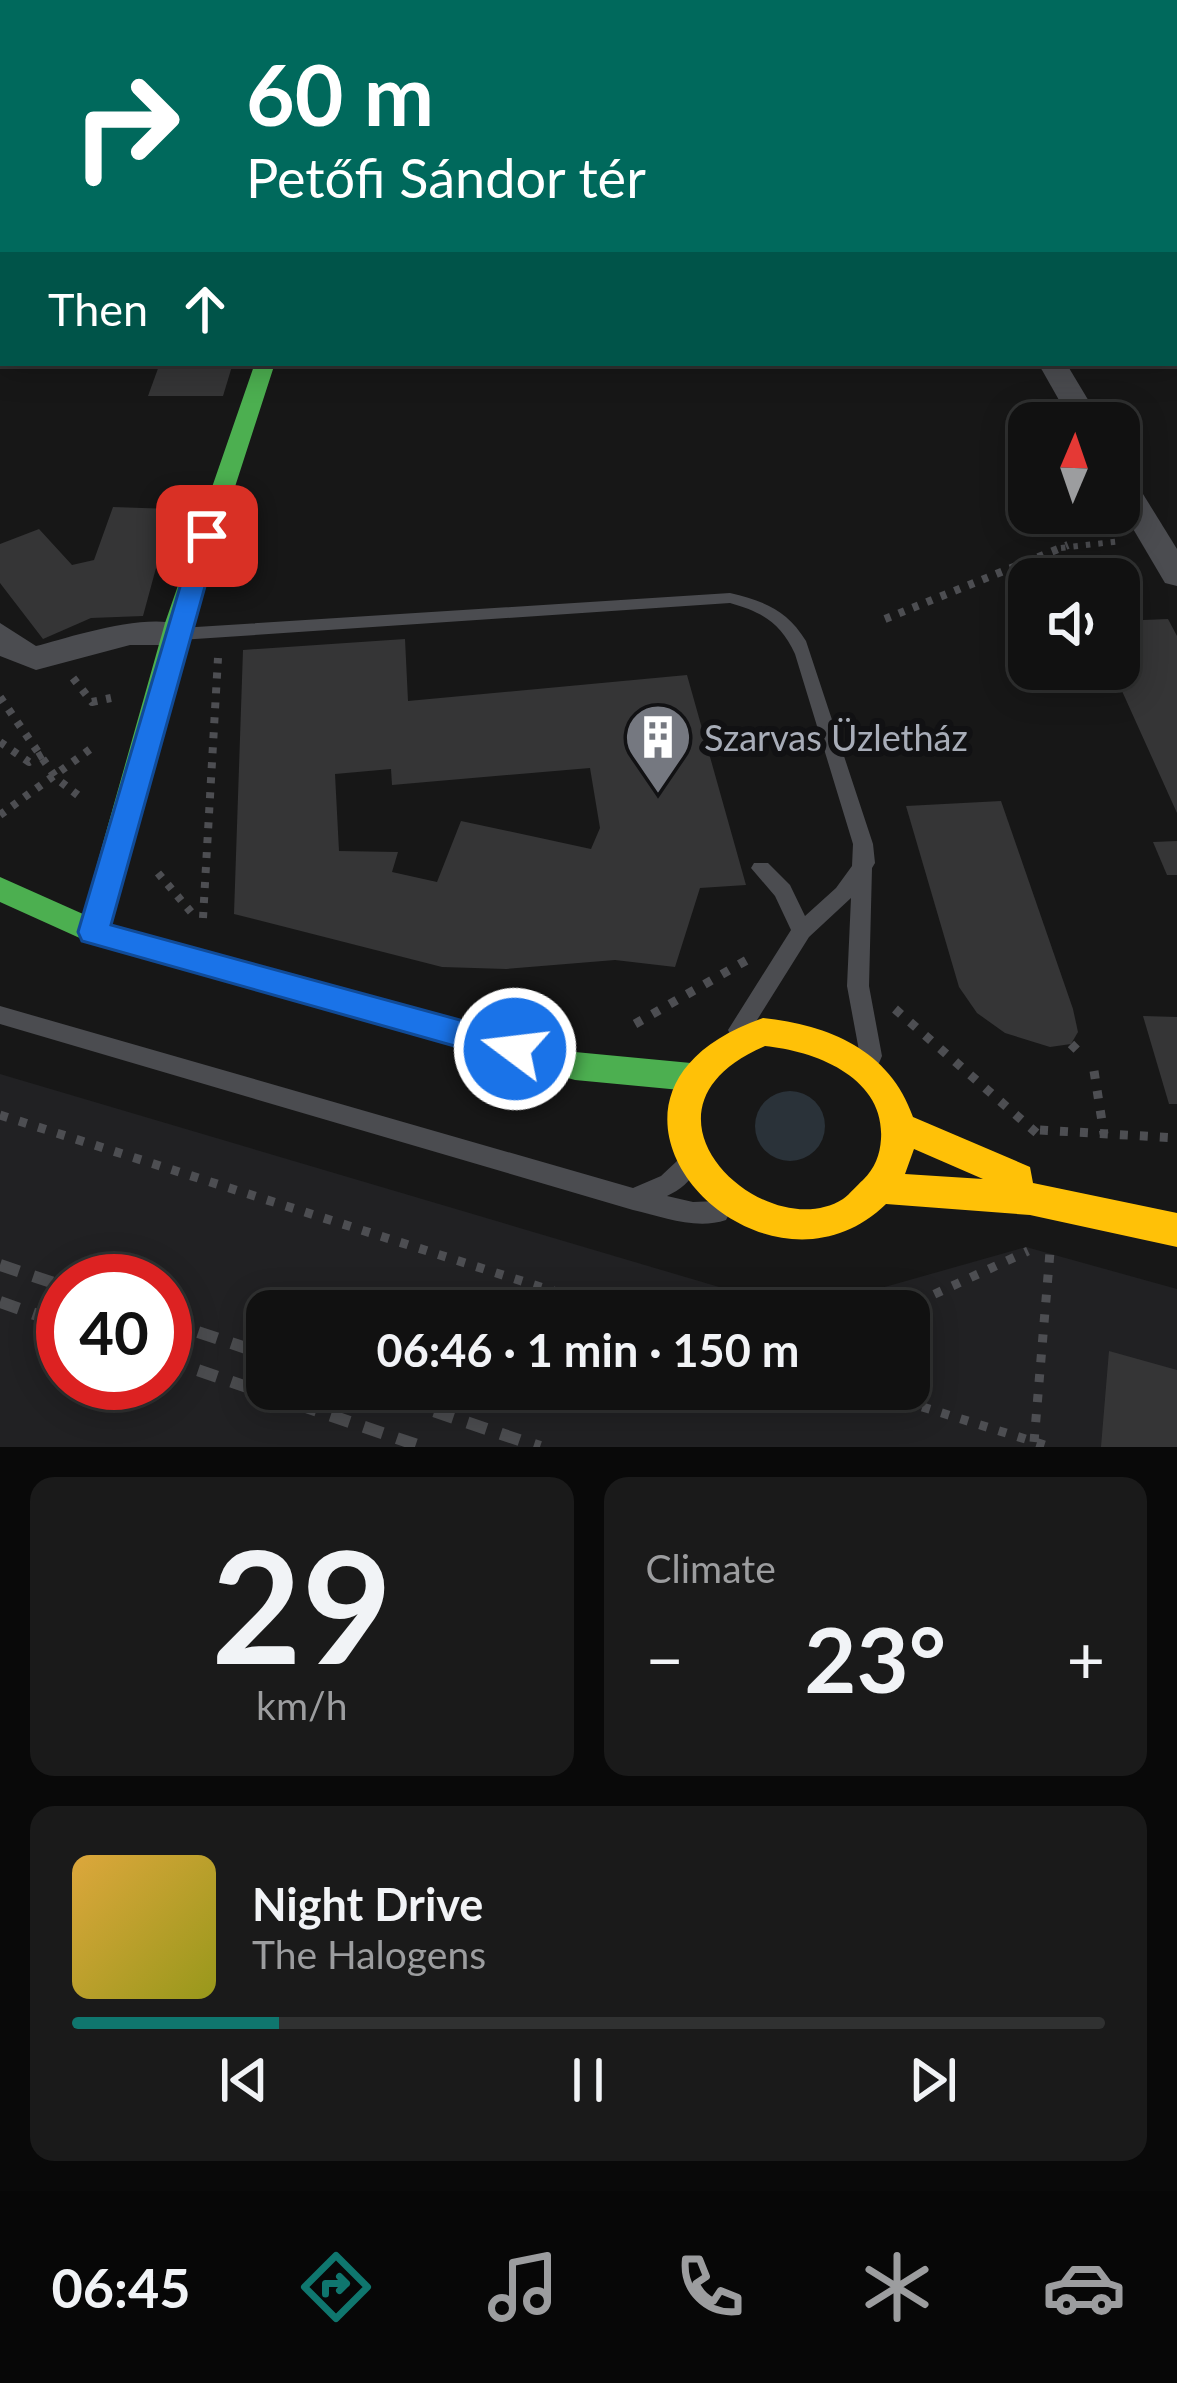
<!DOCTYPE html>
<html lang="en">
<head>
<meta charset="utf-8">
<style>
  body { margin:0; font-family:Lato,sans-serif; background:#1a1a1a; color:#f1f3f6; height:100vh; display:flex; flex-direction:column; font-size:45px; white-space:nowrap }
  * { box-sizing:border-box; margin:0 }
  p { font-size:39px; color:#9c9d9f }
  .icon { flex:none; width:66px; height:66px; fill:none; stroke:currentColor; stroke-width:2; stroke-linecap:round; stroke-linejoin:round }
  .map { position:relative; height:1447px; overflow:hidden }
  .sheet { display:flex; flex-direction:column; gap:30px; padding:30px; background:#090909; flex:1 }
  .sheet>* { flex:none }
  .guide { position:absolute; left:0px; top:0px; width:1179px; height:366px; box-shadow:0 6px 30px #0003,0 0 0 3px #303131; background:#00695c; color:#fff; overflow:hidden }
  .needle { width:78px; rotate:2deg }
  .buttons { position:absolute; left:1008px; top:402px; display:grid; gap:24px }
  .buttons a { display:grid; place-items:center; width:132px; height:132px; border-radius:24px; background:#111; box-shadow:0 6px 30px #0003,0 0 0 3px #303131; font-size:60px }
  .speed { position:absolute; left:36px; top:1254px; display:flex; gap:24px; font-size:60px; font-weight:700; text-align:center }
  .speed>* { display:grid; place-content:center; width:156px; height:156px; border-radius:50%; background:#111; box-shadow:0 6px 30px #0003,0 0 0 3px #303131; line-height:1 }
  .speed .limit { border:18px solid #d22; background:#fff; color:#111 }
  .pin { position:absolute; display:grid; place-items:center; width:102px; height:102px; color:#fff; margin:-51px; border-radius:24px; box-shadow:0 6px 18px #0006 }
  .me { position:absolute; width:132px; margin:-66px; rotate:285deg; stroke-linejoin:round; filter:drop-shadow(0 0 9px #0008) }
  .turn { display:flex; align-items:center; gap:42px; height:252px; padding:0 48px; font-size:54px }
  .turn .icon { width:156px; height:156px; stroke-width:2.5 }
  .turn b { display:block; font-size:84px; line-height:102px }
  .then { display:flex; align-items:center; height:114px; padding:0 48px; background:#0003; gap:24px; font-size:45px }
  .big { font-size:90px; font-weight:700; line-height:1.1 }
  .sheet .widget { flex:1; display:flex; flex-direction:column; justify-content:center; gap:18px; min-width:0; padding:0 42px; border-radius:24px; background:#1a1a1a }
  .sheet .dial { align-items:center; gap:0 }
  .dial b { font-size:156px; line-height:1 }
  .song { display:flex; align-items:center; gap:36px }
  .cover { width:144px; height:144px; border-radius:18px; background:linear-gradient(135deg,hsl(40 70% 55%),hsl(60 70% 35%)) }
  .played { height:12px; border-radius:6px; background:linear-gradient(90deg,#0f766e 20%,#303131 20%) }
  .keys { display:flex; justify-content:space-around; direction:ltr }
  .heat { display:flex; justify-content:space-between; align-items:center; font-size:66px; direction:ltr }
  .sheet .tiles { flex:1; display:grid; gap:30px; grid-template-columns:1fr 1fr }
  .widget:last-child { grid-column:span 2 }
  .trip { position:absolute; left:246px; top:1290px; width:684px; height:120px; border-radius:24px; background:#111; box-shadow:0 6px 30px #0003,0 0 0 3px #303131; font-weight:700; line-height:120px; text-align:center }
  .dock { display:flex; height:192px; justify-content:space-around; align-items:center; background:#070707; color:#9c9d9f }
  .dock .icon { width:84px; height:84px }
  .dock .active { color:#0f766e }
  .dock b { font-size:54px; color:#f1f3f6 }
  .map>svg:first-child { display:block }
  .built { fill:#212123; fill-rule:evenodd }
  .water { fill:#2a3239 }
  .building { fill:#353536; fill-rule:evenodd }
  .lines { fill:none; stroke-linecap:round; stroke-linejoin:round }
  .path-far2 { stroke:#4d4e52; stroke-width:6; stroke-dasharray:4.5 8; stroke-linecap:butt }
  .path-far1 { stroke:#4d4e52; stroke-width:8; stroke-dasharray:6 9; stroke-linecap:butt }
  .path { stroke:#4d4e52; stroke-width:9; stroke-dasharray:8 12; stroke-linecap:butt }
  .lane { fill:#4b4c50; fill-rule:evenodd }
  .street { fill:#4b4c50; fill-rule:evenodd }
  .fast { fill:#4caf50; fill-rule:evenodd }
  .slow { fill:#ffc107; fill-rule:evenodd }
  .rail { stroke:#4b4c4f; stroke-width:12; stroke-dasharray:20 15; stroke-linecap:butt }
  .route { fill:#1a73e8; stroke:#114b97; stroke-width:3 }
  .labels { text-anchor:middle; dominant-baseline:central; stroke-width:12; stroke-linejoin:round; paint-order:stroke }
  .poi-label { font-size:36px; fill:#a8adb8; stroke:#111113; text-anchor:start }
</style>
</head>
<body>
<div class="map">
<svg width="1177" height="1447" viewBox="0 0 1177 1447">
  <rect width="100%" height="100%" fill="#171717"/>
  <path class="built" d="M0 1074 800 1311 1026 1247 1177 1289V1447H0ZM63 1281H165V1383H63ZM267 1311H909V1389H267Z"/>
  <circle class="water" cx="790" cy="1126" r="35"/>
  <g class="building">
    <polygon points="160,363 233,363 223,396 148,396"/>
    <polygon points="113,507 172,509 143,616 91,618 43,639 0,583 0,544 39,529 72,565 94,560"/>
    <polygon points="1168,619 1177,636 1177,813 1122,691 1089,693 1079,669 1119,669 1119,621"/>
    <path d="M405 639 408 701 687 675 746 885 700 888 675 967 615 960 506 969 442 967 234 914 243 650ZM590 768 600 828 591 849 461 821 437 882 392 872 398 852 339 851 335 774 391 769 392 785Z"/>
    <polygon points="1001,801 1073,1009 1078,1032 1071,1044 1050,1047 1005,1033 977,1013 959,987 906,806"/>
    <polygon points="1177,841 1177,875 1167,875 1153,842"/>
    <polygon points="1143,1016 1177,1017 1177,1104 1169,1104"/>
    <polygon points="1109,1351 1177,1370 1177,1447 1101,1447"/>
  </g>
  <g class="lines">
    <polyline class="path-far2" points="1061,548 1121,541"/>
    <g class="path-far1">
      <polyline points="885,619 1068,545"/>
      <polyline points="73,678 92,702 111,698"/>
      <polyline points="0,697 56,778 84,800"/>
      <polyline points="0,742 29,762 43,754"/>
      <polyline points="0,815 96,745"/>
      <polyline points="158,873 191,912"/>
      <polyline points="203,918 218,658"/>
    </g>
    <g class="path">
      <polyline points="895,1009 1040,1136"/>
      <polyline points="635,1024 747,960"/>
      <polyline points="1071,1044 1079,1052"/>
      <polyline points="1094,1071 1104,1134"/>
      <polyline points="0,1115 616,1311"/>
      <polyline points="1040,1130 1177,1138"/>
      <polyline points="898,1311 1028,1251"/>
      <polyline points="865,1389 1051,1447"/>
      <polyline points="1034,1442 1050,1252"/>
    </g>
    <g class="lane">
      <polygon points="3,173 3,186 0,187 0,174"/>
      <path d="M730 593C764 601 787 610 806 641L873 844 875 863 872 868 869 986 882 1056 879 1063 871 1065 863 1063 860 1056 847 986 851 898 809 937 747 1036 739 1039 731 1036 728 1030 791 930 775 896 751 868 754 863H768L790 885 805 916 836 888 852 866 853 844 795 654C781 623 762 612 730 603L180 640 172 634 180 628Z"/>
      <path d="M0 1006 633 1188 661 1176 677 1161 685 1158 693 1161 697 1168C691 1181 680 1190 667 1196L693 1202 718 1201 726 1204 730 1212 726 1220C696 1230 663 1217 633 1210L0 1024Z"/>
    </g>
    <g class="street">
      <polygon points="295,0 315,0 294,3"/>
      <polygon points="828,0 848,0 850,3 830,3"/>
      <rect x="1176" y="8" width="1" height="12"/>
      <rect x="0" y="12" width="3" height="12"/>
      <polygon points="1038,363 1066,363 1102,423 1072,423"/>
      <polygon points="1119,470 1130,473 1177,549 1177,586 1165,583 1119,505"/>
      <path d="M0 623 36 646C67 638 172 603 192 634L175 645H130L36 670 0 656Z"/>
    </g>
    <polygon class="fast" points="255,363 275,363 191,623 110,924 575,1052 691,1063 703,1067 708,1077 703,1087 691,1091 575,1080 93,944 0,902 0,877 83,914 165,623"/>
    <path class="slow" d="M763 1018C829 1025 890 1050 913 1117L1030 1167 1033 1183 1177 1213V1247L1030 1215 886 1204C760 1327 540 1096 763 1018ZM765 1046C815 1051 885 1077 881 1139 880 1155 875 1168 863 1180 857 1185 850 1194 843 1199 765 1248 615 1110 765 1046ZM914 1149 983 1179 905 1174Z"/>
    <g class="rail">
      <polyline points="0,1265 63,1286"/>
      <polyline points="0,1302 63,1324"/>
      <polyline points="165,1321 267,1355"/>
      <polyline points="165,1359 423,1447"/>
      <polyline points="368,1389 540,1447"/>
    </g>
  </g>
  <polygon class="route" points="207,529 219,536 111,925 515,1035 527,1039 532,1049 527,1059 515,1063 82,941 78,932 195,536"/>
  <defs>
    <g id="building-pin" transform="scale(3.45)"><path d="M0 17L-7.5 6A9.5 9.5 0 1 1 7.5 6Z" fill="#757880" stroke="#111113"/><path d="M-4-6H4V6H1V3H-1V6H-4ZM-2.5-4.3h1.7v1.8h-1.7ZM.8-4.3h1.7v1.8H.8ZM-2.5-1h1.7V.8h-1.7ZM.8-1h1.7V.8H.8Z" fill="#fff"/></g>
  </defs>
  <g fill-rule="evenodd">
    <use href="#building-pin" x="658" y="737"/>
  </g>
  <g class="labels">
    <g class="poi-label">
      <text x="704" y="737">Szarvas Üzletház</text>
    </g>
  </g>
</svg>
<div class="buttons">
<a><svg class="needle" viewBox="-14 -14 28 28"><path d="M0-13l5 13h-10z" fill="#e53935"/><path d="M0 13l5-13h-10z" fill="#9c9d9f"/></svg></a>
<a><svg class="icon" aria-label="sound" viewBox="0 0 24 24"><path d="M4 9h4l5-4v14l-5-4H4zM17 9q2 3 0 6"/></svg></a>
</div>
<div class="speed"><div class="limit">40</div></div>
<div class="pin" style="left:207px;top:536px;background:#d93025"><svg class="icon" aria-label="arrive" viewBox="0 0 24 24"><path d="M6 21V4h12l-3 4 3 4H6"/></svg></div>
<svg class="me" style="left:515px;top:1049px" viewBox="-20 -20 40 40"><circle r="17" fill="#1a73e8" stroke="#fff" stroke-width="3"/><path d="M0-11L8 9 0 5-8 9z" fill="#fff"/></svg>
<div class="trip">06:46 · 1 min · 150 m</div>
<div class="guide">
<div class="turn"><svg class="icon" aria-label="right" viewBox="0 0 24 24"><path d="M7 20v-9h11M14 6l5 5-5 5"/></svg><div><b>60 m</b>Petőfi Sándor tér</div></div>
<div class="then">Then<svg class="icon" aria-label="ahead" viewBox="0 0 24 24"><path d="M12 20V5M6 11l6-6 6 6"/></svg></div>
</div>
</div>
<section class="sheet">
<div class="tiles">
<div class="widget dial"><b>29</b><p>km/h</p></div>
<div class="widget"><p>Climate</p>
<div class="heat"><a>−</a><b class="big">23°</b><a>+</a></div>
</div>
<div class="widget">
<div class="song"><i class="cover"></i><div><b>Night Drive</b><p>The Halogens</p></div></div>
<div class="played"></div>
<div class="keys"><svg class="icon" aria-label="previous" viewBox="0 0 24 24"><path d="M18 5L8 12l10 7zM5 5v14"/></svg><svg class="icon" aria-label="pause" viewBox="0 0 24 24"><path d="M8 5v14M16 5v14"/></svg><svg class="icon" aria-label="next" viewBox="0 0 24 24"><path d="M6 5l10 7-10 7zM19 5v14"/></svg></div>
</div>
</div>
</section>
<nav class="dock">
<b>06:45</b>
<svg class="icon active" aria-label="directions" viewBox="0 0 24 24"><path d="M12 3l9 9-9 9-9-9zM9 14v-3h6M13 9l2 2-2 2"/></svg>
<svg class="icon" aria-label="music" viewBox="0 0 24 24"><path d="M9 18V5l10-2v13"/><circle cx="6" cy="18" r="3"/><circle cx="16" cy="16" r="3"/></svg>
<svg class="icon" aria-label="phone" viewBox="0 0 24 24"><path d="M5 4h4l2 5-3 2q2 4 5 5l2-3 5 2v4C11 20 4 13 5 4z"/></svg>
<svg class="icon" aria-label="climate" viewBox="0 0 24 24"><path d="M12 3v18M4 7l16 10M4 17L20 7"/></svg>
<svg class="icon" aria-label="car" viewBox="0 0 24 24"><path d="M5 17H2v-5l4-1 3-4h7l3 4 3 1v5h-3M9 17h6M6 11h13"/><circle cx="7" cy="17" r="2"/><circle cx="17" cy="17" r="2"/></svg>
</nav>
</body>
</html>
